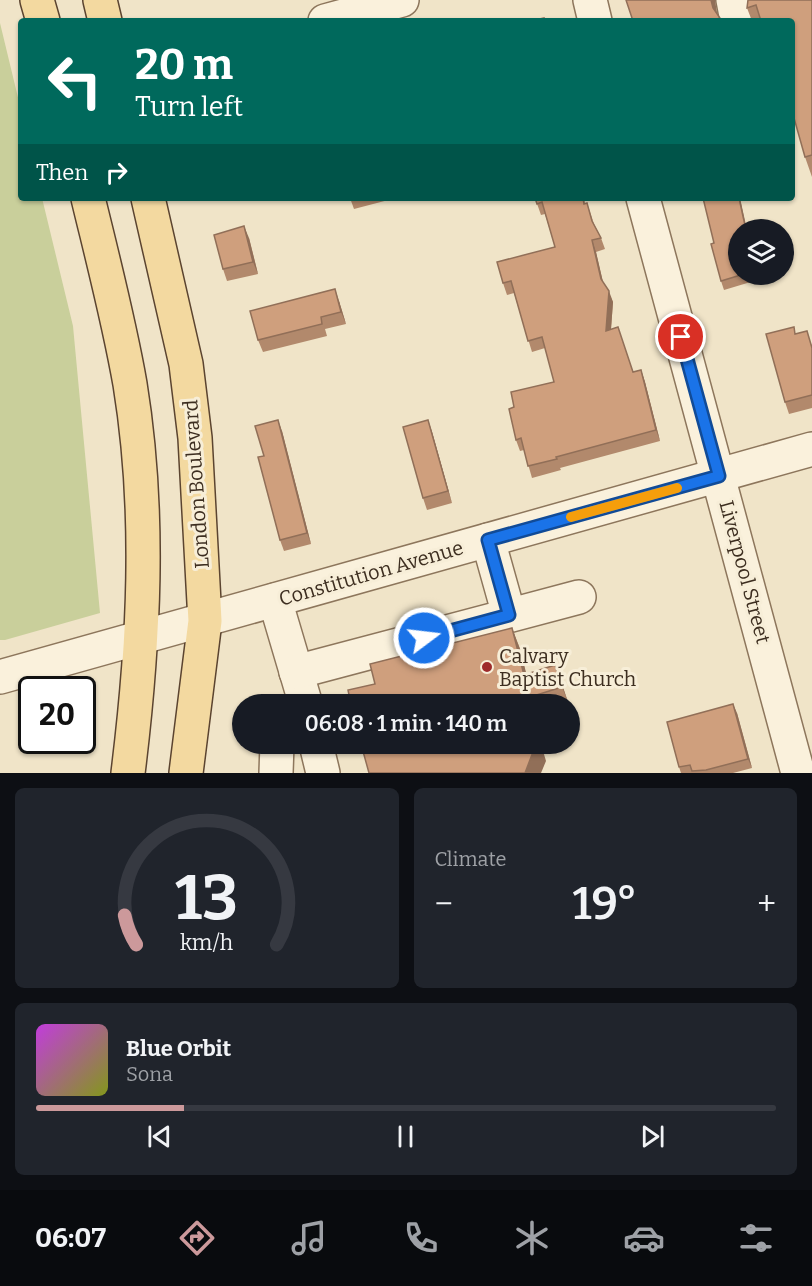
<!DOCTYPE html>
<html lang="en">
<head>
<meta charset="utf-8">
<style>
  body { margin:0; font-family:Bitter,serif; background:#20242c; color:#f1f3f6; height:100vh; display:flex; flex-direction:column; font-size:22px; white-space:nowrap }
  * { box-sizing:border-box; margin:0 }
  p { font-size:20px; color:#9ea1a6 }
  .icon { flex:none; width:33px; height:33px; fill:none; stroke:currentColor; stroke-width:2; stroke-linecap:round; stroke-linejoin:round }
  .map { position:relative; height:773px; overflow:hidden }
  .panel { display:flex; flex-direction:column; gap:15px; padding:15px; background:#0d0f14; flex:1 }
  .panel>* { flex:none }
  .guide { position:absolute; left:18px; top:18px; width:777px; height:183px; border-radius:6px; box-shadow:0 2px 4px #0004; background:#00695c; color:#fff; overflow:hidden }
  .buttons { position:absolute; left:728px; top:219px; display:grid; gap:12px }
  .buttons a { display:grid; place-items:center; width:66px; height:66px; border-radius:50%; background:#171b24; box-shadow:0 2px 4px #0004; font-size:30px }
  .speed { position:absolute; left:18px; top:676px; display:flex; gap:12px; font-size:30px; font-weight:700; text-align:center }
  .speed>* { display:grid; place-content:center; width:78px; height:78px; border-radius:50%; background:#171b24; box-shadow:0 2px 4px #0004; line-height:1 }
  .speed .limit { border:3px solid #111; border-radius:9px; background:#fff; color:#111 }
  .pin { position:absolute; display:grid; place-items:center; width:51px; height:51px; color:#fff; margin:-26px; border:3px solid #fff; border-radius:50%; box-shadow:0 2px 6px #0007 }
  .me { position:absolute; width:66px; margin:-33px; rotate:75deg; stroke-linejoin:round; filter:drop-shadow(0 0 4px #0008) }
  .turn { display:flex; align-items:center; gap:21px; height:126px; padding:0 18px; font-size:27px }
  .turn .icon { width:78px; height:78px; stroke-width:2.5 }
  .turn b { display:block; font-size:42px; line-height:51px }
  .then { display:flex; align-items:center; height:57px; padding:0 18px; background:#0003; gap:12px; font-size:22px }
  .big { font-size:45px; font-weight:600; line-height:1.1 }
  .panel .tile { flex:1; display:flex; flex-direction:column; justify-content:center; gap:9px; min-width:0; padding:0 21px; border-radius:9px; background:#20242c }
  .panel .dial { align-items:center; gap:0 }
  .dial svg { height:156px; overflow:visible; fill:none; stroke:#363941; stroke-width:7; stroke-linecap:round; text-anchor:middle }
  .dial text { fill:#f1f3f6; stroke:none }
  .song { display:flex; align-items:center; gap:18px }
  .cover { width:72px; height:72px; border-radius:9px; background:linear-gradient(135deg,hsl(290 70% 55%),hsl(70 70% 35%)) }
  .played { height:6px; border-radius:3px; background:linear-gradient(90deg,#cc999b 20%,#363941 20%) }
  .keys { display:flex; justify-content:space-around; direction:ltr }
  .heat { display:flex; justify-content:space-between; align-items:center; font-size:33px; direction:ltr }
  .panel .tiles { flex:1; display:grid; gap:15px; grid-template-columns:1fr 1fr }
  .tile:last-child { grid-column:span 2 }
  .trip { position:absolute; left:232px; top:694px; width:348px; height:60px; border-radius:30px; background:#171b24; box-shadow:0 2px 4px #0004; font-weight:600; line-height:60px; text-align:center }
  .tab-bar { display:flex; height:96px; justify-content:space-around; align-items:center; background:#090b0e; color:#9ea1a6 }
  .tab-bar .icon { width:42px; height:42px }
  .tab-bar .on { color:#cc999b }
  .tab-bar b { font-size:27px; color:#f1f3f6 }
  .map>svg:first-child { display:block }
  .green { fill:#c9cf9b }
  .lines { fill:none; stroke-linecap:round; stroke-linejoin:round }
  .minor-casing { stroke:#8d765c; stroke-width:36 }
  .major-casing { stroke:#5b4430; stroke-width:36 }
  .minor { stroke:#faf1dc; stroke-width:33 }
  .major { stroke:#f3d9a0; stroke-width:33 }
  .wall { fill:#b2896c }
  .shaded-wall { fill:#916f58 }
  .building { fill:#cf9f7d; stroke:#916f58; stroke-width:1.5 }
  .route-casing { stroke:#114b97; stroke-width:15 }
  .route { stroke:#1a73e8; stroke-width:10 }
  .slow { stroke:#f59e0b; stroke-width:10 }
  .poi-dot { fill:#9e2a2b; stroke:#f7eed8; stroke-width:2 }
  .labels { text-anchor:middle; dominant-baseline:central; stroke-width:6; stroke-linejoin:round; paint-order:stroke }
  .street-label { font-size:20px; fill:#3d2e20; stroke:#f7eed8 }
  .poi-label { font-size:20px; fill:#3d2e20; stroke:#f7eed8; text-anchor:start }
</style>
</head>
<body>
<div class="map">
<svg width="812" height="773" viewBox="0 0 812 773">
  <rect width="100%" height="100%" fill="#f0e4c8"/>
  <polygon class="green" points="0,23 21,110 21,198 42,198 73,326 100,613 5,640 0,640"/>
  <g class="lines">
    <g class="minor-casing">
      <g id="minor">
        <polyline points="590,0 595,21"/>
        <polyline points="733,0 737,21"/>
        <polyline points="325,21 402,0"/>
        <polyline points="643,198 798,773"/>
        <polyline points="488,540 509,615"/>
        <polyline points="275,600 306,705"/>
        <polyline points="296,672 579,597"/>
        <polyline points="0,677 812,449"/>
        <polyline points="316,744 323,773"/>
        <polyline points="276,773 277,744"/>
      </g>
    </g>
    <g class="major-casing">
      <g id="major">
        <polyline points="37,0 43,21"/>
        <polyline points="100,0 105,21"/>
        <path d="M88 198C103 260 119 321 130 384 151 513 144 644 128 773"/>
        <polyline points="148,198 186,364 195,438 205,621 186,773"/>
      </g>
    </g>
    <use href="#minor" class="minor"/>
    <use href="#major" class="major"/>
  </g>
  <g class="wall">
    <polygon points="748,0 812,0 812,177 805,157 792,21 752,21 747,8"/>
    <polygon points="350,198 396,198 354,209"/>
    <polygon points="535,198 584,198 585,203 587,203 594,224 601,238 605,249 596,252 603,282 613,302 611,329 633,372 641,370 645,382 660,441 560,468 561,470 532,478 524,450 520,451 516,440 514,407 554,382 545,348 532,352 514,293 507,295 503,283 555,247 545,214 541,215"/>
    <polygon points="249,238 258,274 227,281 223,269"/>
    <polygon points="714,243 738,274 777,274 724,290 721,281"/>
    <polygon points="339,301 346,324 325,329 327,336 263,352 258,340"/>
    <polygon points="796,334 812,345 812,408 789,414 785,402"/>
    <polygon points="428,420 432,432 452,503 427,510 423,498"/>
    <polygon points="282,431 311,544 284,551 280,540 264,456"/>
    <polygon points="512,628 520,649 526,674 555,665 569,705 351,705 375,684"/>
    <polygon points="737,713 752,768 733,773 681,773 679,767"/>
  </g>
  <g class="shaded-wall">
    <polygon points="711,0 715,0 718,19 713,8"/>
    <polygon points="739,198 740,198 747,230 746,230"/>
    <polygon points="244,226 249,238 258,274 253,262"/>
    <polygon points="592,240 596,252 605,291 601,279"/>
    <polygon points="335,289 339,301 346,324 341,312"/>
    <polygon points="609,291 613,302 610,342 606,331"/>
    <polygon points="641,370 645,382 660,441 656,430"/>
    <polygon points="278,420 282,431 311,544 307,533"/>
    <polygon points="428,420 432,432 452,503 448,491"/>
    <polygon points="512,628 520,649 532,696 524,675"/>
    <polygon points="555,665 563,687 569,705 562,687"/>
    <polygon points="733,704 737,713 752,768 748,759"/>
    <polygon points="536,744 541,744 546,761 541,773 525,773"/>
  </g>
  <g class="building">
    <polygon points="626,0 711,0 713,8 720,18 711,21 633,21"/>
    <polygon points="748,0 812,0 812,155 805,157 792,111 792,21 761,21 756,5 747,8"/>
    <polygon points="544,18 544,21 531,21"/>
    <polygon points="535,198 583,198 584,204 587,203 592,221 601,238 592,240 601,279 609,291 606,331 618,327 633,372 641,370 656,430 556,457 557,459 528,466 521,438 516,440 509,409 514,407 511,392 554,382 542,337 528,341 511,281 503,283 497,262 555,247 542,202 537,204"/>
    <polygon points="703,198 739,198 746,230 738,230 738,274 744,274 721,281 711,244 714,243"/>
    <polygon points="244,226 253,262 223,269 214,235"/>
    <polygon points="335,289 341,312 321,317 322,324 258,340 250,311"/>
    <polygon points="794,327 795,334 807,331 812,348 812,395 785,402 766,334"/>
    <polygon points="278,420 307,533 280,540 258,457 264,456 255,426"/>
    <polygon points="428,420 448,491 423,498 403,427"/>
    <polygon points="512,628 524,675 555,665 562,687 530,697 531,701 528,701 529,705 351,705 348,690 375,684 370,664"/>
    <polygon points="733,704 748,759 706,770 692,771 690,765 679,767 667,722"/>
    <polygon points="361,744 536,744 525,773 369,773"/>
  </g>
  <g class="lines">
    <g class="route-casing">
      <polyline id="route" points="424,638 509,615 488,540 719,476 681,337"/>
    </g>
    <use href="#route" class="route"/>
    <polyline class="slow" points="571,517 677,488"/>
  </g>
  <circle class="poi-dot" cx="487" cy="667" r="6"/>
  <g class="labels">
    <g class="street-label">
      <text transform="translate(196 484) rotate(-94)">London Boulevard</text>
      <text transform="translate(745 572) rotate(75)">Liverpool Street</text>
      <text transform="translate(371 573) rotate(-16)">Constitution Avenue</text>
    </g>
    <g class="poi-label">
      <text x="499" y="656">Calvary<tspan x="499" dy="23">Baptist Church</tspan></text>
    </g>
  </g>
</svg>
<div class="buttons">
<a><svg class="icon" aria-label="layers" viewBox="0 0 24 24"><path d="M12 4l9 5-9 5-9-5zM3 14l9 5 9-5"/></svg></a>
</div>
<div class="speed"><div class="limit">20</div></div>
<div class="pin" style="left:681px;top:337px;background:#d93025"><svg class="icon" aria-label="arrive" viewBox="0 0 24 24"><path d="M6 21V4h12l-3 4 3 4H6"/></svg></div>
<svg class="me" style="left:424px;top:638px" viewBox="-20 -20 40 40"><circle r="17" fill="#1a73e8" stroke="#fff" stroke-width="3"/><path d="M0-11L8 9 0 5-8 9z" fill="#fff"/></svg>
<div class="trip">06:08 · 1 min · 140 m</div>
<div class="guide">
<div class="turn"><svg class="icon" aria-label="left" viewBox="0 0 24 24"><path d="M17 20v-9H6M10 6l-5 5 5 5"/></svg><div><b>20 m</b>Turn left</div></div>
<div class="then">Then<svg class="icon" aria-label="right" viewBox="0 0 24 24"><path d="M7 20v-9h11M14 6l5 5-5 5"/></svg></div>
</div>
</div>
<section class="panel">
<div class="tiles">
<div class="tile dial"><svg viewBox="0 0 100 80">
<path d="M14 69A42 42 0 1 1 86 69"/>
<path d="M14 69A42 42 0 0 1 8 54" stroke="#cc999b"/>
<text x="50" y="56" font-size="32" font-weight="700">13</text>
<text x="50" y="72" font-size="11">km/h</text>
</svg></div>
<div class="tile"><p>Climate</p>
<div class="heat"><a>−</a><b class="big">19°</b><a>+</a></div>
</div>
<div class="tile">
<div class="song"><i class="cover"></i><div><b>Blue Orbit</b><p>Sona</p></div></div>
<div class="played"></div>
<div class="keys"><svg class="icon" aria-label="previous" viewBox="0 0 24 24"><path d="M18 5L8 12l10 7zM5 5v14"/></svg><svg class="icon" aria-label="pause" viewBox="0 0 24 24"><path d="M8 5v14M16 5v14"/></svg><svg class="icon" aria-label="next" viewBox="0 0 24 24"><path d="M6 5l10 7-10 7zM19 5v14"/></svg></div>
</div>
</div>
</section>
<nav class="tab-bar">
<b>06:07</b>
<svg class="icon on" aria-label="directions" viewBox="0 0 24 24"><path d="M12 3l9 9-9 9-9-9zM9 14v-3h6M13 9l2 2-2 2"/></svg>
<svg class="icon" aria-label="music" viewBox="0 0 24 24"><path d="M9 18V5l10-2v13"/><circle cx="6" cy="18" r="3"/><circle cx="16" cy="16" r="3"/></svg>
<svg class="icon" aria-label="phone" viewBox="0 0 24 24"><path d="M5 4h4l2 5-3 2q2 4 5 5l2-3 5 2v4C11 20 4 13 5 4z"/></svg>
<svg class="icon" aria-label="climate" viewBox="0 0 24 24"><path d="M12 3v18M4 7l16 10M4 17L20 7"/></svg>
<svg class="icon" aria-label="car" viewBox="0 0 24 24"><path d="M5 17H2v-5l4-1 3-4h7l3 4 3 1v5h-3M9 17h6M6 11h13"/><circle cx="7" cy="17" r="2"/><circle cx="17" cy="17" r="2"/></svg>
<svg class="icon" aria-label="filters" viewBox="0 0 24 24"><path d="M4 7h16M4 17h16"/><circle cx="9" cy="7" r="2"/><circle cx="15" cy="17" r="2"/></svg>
</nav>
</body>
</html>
